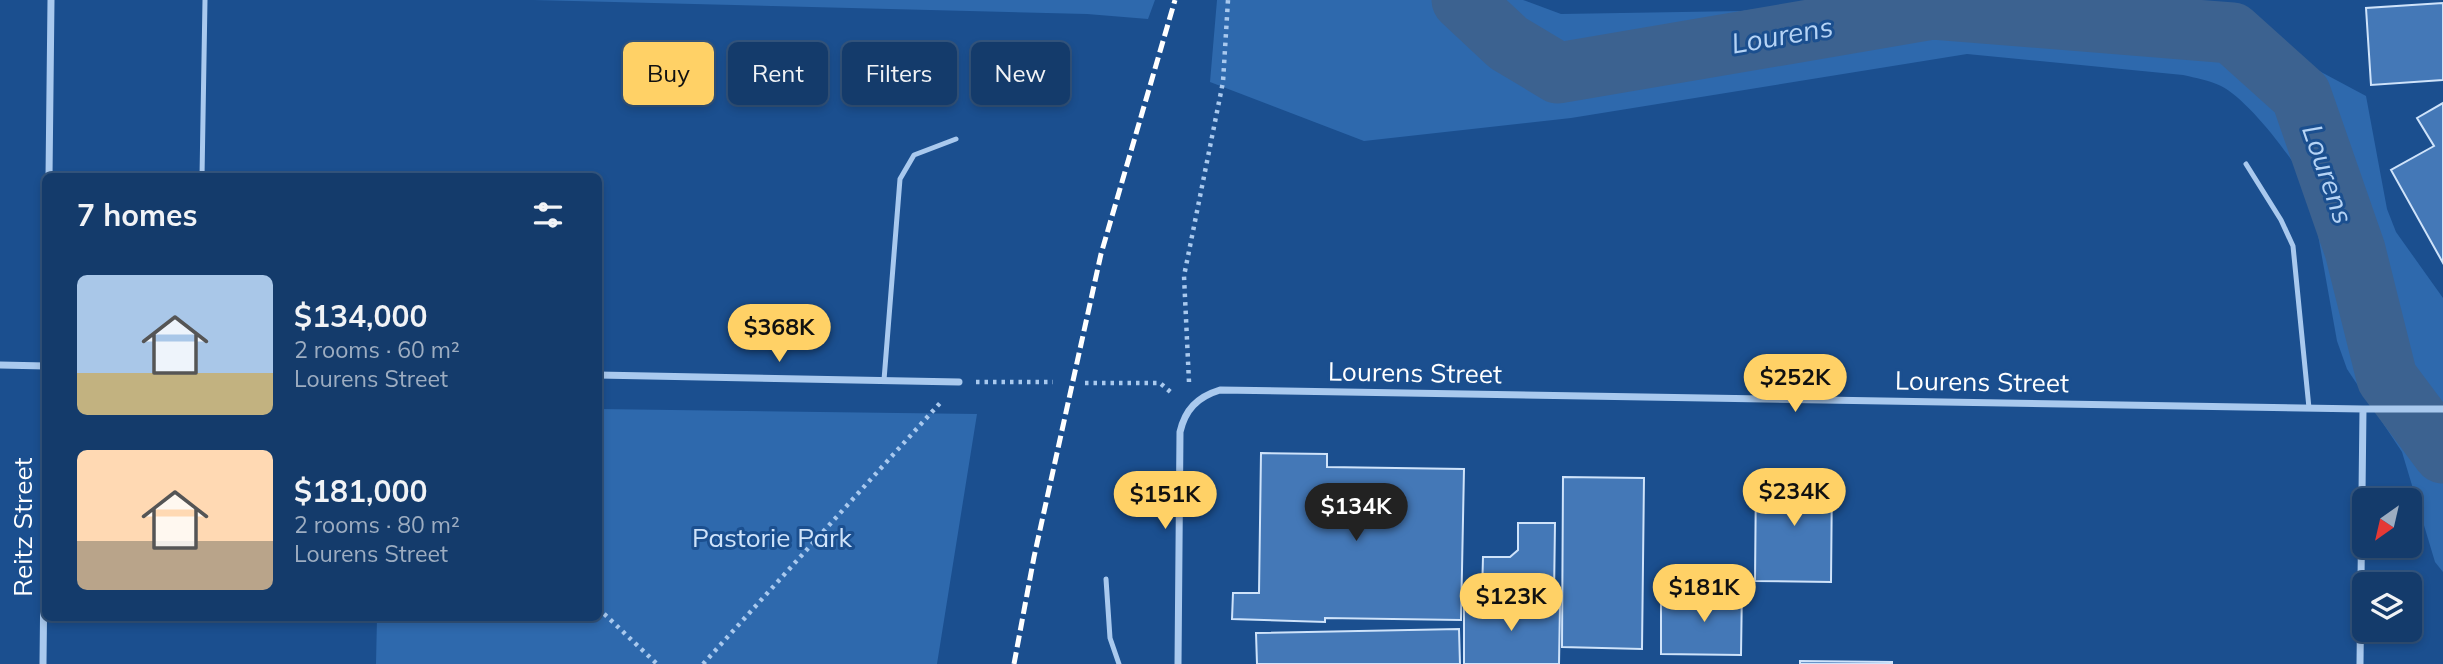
<!DOCTYPE html>
<html lang="en">
<head>
<meta charset="utf-8">
<style>
	body { margin:0; font-family:Mulish,sans-serif; background:#1d4271; color:#f1f3f6; height:100vh; display:flex; flex-direction:column; font-size:26px; white-space:nowrap }
	* { box-sizing:border-box; margin:0 }
	p { font-size:23px; color:#9dadc1 }
	.icon { flex:none; width:38px; height:38px; fill:none; stroke:currentColor; stroke-width:2; stroke-linecap:round; stroke-linejoin:round }
	.map { position:relative; flex:1; overflow:hidden }
	.details { position:absolute; left:42px; top:173px; width:560px; height:448px; display:flex; flex-direction:column; background:#143b6b; border-radius:10px; box-shadow:0 4px 10px #0003,0 0 0 2px #33557e }
	.details>* { flex:none }
	.hud { position:absolute; left:623px; top:42px; width:665px; height:63px; display:flex; gap:14px }
	.needle { width:46px; rotate:214deg }
	.buttons { position:absolute; left:2352px; top:488px; display:grid; gap:14px }
	.buttons a { display:grid; place-items:center; width:70px; height:70px; border-radius:10px; background:#143b6b; box-shadow:0 4px 10px #0003,0 0 0 2px #33557e; font-size:35px }
	.price { position:absolute; translate:-50% -60px; padding:0 16px; border-radius:24px; background:#ffd166; color:#111; font-size:23px; line-height:46px; filter:drop-shadow(0 2px 4px #0008) }
	.price::after { content:''; position:absolute; left:50%; top:42px; width:21px; height:16px; margin-left:-10px; background:inherit; clip-path:polygon(0 0,100% 0,50% 100%) }
	.price.current { background:#222; color:#fff }
	ul { padding:0; list-style:none }
	li { display:flex; align-items:center; gap:21px; height:175px; padding:0 35px }
	li span { display:grid; place-items:center; flex:none; width:196px; height:140px; border-radius:10px; color:#555 }
	li>.icon { margin-inline-start:auto }
	span .icon { width:84px; height:84px; fill:#fffc; stroke-width:1 }
	li b { font-size:30px }
	h2 { display:flex; justify-content:space-between; align-items:center; height:84px; padding:0 35px; font-size:30px }
	.pill { padding:0 24px; border-radius:10px; background:#143b6b; box-shadow:0 4px 10px #0003,0 0 0 2px #33557e; font-size:24px; line-height:63px }
	.pill.current { background:#ffd166; color:#111 }
	.map>svg:first-child { display:block }
	.green { fill:#2e69ad }
	.lines { fill:none; stroke-linecap:round; stroke-linejoin:round }
	.river { stroke:#3c6290; stroke-width:61 }
	.building { fill:#4478b7; stroke:#cfe3fa; stroke-width:2 }
	.path { stroke:#a9c9ee; stroke-width:4.5; stroke-dasharray:3.5 5; stroke-linecap:butt }
	.service { stroke:#a9c9ee; stroke-width:5 }
	.minor { stroke:#a9c9ee; stroke-width:7 }
	.rail { stroke:#fff; stroke-width:5; stroke-dasharray:12 5; stroke-linecap:butt }
	.labels { text-anchor:middle; stroke-width:6; stroke-linejoin:round; paint-order:stroke }
	.street-label { font-size:26px; fill:#fff; stroke:#1b4f8f }
	.park-label { font-size:26px; fill:#cfe3fa; stroke:#1b4f8f }
	.water-label { font-size:28px; font-style:italic; fill:#b5d3f5; stroke:#1b4f8f }
</style>
</head>
<body>
<div class="map">
<svg width="2443" height="664" viewBox="0 0 2443 664">
	<rect width="100%" height="100%" fill="#1b4f8f"/>
	<path class="green" d="M533 0H1155L1148 19 1087 14Z
		M1217 0H1523L1561 14 1742 11 1819 0H2061L2214 15 2366 96 2387 209 2396 232 2443 298V572L2435 562 2402 452 2347 369 2337 341 2310 190C2296 162 2249 100 2221 86 2209 80 2196 78 2183 75L1967 54 1571 118 1364 141 1210 82Z
		M599 409 977 414 937 664H376L377 618H598Z"/>
	<g class="lines">
		<path class="river" d="M1462 0 1508 43 1558 73 1933 9 2232 33 2301 95 2355 250 2387 378 2443 453"/>
	</g>
	<path class="building" d="M2443 3V80L2371 85 2366 8Z
		M2443 103V263L2391 170 2434 146 2417 118Z
		M1261 453 1327 454V467L1464 469 1461 620 1325 618V622L1232 619 1233 593H1259Z
		M1756 475 1832 476 1831 582 1755 581Z
		M1563 477 1644 478 1642 649 1562 647Z
		M1518 523H1555L1554 595 1482 594 1483 557H1510L1518 550Z
		M1710 585H1742L1741 655 1661 654V600H1694L1695 603H1710Z
		M1464 602 1560 604 1559 664H1464Z
		M1459 629 1460 664H1257L1256 633Z
		M1800 661 1892 662V664H1800Z"/>
	<g class="lines">
		<path class="path" d="M976 382H1053
			M1189 382 1184 276 1223 82 1228 0
			M1085 383H1160L1174 395
			M598 608 657 664
			M703 664 941 402"/>
		<path class="service" d="M2246 164 2281 220 2293 246 2309 408
			M202 177 205 0
			M884 380 900 179 914 155 956 139
			M1106 579 1110 638 1119 664"/>
		<path class="minor" d="M49 177 51 0
			M0 365 46 366
			M598 375 959 382
			M43 664 46 390
			M1178 664 1180 432C1185 410 1197 397 1220 390L2363 409H2443
			M2360 664 2363 409"/>
		<path class="rail" d="M1014 664 1034 557 1101 254 1175 0"/>
	</g>
	<g class="labels">
		<g class="street-label">
			<text transform="translate(1415 373) rotate(1)" y="9">Lourens Street</text>
			<text transform="translate(1982 382) rotate(1)" y="9">Lourens Street</text>
			<text transform="translate(23 527) rotate(-90)" y="9">Reitz Street</text>
		</g>
		<g class="park-label">
			<text x="772" y="547">Pastorie Park</text>
		</g>
		<g class="water-label">
			<text transform="translate(1782 35) rotate(-10)" y="10">Lourens</text>
			<text transform="translate(2328 174) rotate(71)" y="10">Lourens</text>
		</g>
	</g>
</svg>
<div class="buttons">
<a><svg class="needle" viewBox="-14 -14 28 28"><path d="M0-13l5 13h-10z" fill="#e53935"/><path d="M0 13l5-13h-10z" fill="#9dadc1"/></svg></a>
<a><svg class="icon" aria-label="layers" viewBox="0 0 24 24"><path d="M12 4l9 5-9 5-9-5zM3 14l9 5 9-5"/></svg></a>
</div>
<b class="price" style="left:779px;top:364px">$368K</b>
<b class="price" style="left:1795px;top:414px">$252K</b>
<b class="price" style="left:1794px;top:528px">$234K</b>
<b class="price" style="left:1165px;top:531px">$151K</b>
<b class="price current" style="left:1356px;top:543px">$134K</b>
<b class="price" style="left:1704px;top:624px">$181K</b>
<b class="price" style="left:1511px;top:633px">$123K</b>
<div class="hud">
<a class="pill current">Buy</a>
<a class="pill">Rent</a>
<a class="pill">Filters</a>
<a class="pill">New</a>
</div>
<section class="details">
<h2>7 homes<svg class="icon" aria-label="filters" viewBox="0 0 24 24"><path d="M4 7h16M4 17h16"/><circle cx="9" cy="7" r="2"/><circle cx="15" cy="17" r="2"/></svg></h2>
<ul>
<li><span style="background:linear-gradient(#a9c7e8 70%,#c2b280 0)"><svg class="icon" aria-label="home" viewBox="0 0 24 24"><path d="M3 11l9-7 9 7M6 9v11h12V9"/></svg></span><div><b>$134,000</b><p>2 rooms · 60 m²</p><p>Lourens Street</p></div></li>
<li><span style="background:linear-gradient(#ffd9b3 65%,#b9a48a 0)"><svg class="icon" aria-label="home" viewBox="0 0 24 24"><path d="M3 11l9-7 9 7M6 9v11h12V9"/></svg></span><div><b>$181,000</b><p>2 rooms · 80 m²</p><p>Lourens Street</p></div></li>
</ul>
</section>
</div>
</body>
</html>
